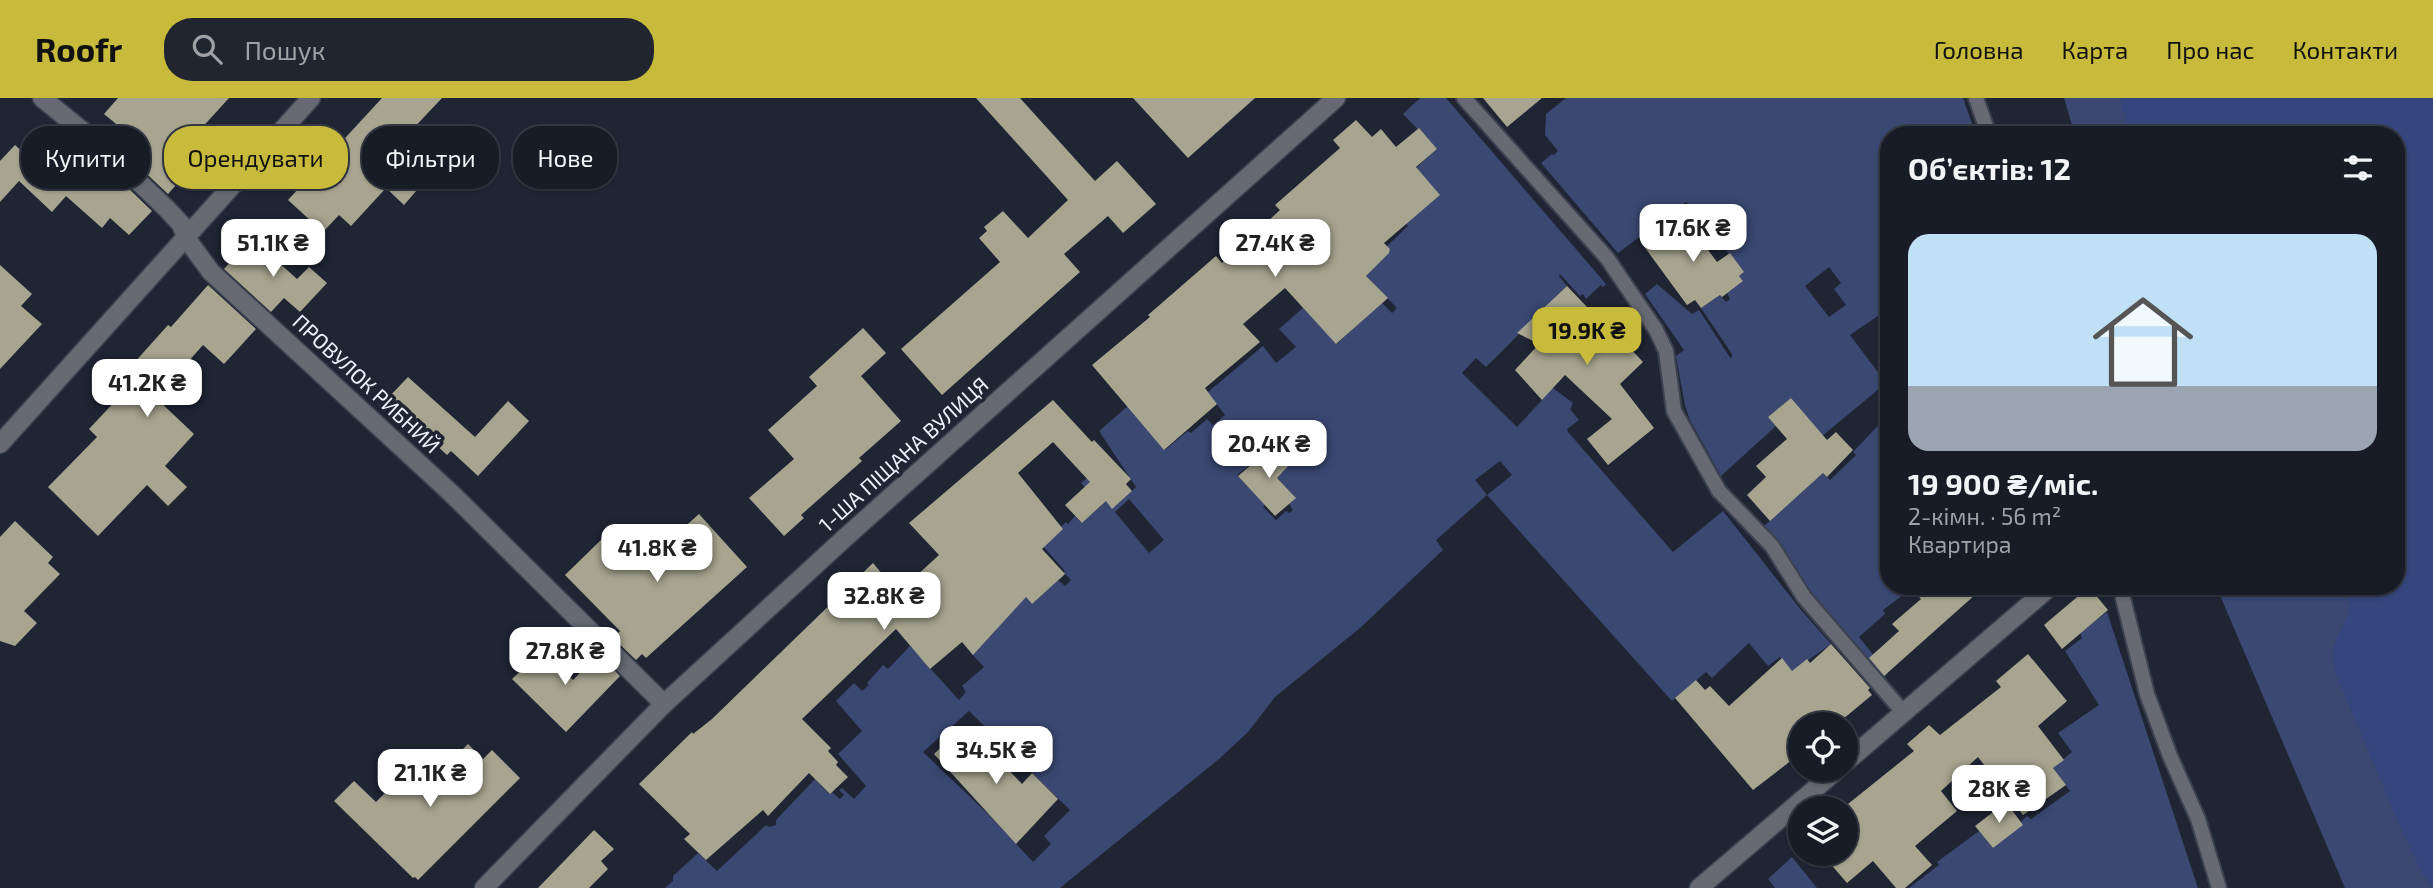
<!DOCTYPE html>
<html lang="uk">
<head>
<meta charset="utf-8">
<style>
	body { margin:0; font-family:"Exo 2",sans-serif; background:#21252f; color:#f1f3f6; height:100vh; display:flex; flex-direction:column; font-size:26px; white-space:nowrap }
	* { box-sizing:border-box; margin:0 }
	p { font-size:23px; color:#9fa1a7 }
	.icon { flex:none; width:38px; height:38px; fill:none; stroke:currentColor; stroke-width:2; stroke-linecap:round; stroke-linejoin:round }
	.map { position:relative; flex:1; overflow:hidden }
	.side { position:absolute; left:1880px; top:28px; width:525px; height:469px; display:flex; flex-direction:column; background:#181c27; border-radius:28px; box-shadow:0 2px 5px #0004,0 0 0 2px #363a44 }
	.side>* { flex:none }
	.guide { position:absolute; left:21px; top:28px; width:665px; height:63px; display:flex; gap:14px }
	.controls { position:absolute; left:1788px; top:614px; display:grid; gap:14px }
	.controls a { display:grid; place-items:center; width:70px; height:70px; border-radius:50%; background:#181c27; box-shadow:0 2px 5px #0004,0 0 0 2px #363a44; font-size:35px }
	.price { position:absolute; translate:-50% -60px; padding:0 16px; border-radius:14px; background:#fff; color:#222; font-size:23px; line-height:46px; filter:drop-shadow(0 2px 4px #0008) }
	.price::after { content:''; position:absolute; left:50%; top:42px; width:21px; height:16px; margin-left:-10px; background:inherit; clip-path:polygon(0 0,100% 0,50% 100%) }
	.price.selected { background:#c8bb3b; color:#111 }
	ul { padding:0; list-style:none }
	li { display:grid; align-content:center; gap:14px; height:371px; padding:0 28px }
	li span { display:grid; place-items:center; height:217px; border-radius:21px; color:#555 }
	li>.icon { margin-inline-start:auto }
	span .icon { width:126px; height:126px; fill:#fffc; stroke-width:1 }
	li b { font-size:30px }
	h2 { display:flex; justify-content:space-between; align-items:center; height:84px; padding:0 28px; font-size:30px }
	.chip { padding:0 24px; border-radius:28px; background:#181c27; box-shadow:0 2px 5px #0004,0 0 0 2px #363a44; font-size:24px; line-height:63px }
	.chip.selected { background:#c8bb3b; color:#111 }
	header { display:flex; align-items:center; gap:42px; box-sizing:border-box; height:98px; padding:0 35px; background:#c8bb3b; color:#111 }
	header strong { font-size:33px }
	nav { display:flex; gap:38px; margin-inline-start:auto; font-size:24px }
	.search { width:490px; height:63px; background:#21252f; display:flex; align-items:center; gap:18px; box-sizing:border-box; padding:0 24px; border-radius:28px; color:#9fa1a7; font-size:26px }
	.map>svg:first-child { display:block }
	.green { fill:#3a4872; fill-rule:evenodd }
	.forest { fill:#35457d }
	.building { fill:#a7a590 }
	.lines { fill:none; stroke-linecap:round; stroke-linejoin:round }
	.lane-casing { stroke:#3d4250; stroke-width:18 }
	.street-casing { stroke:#3d4250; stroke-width:21 }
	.lane { stroke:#676a73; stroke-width:14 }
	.street { stroke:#676a73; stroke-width:18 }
	.labels { text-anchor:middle; stroke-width:7; stroke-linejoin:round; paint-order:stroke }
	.street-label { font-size:21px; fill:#eef2fd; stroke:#202534 }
</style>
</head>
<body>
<header>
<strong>Roofr</strong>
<div class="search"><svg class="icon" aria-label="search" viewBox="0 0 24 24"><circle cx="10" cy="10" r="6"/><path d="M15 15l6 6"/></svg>Пошук</div>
<nav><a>Головна</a><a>Карта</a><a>Про нас</a><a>Контакти</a></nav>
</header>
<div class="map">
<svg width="2433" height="790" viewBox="0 0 2433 790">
	<rect width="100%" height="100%" fill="#202534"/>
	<path class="green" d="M1420 0H1446L1606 186 1603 189 1601 187 1586 201 1583 196 1580 198 1560 176 1559 178 1567 188C1539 214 1514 242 1486 269L1476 260 1462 275 1517 329 1553 290 1573 305 1570 311 1579 322 1567 331 1568 334 1673 454 1723 413 1801 512 1831 546 1780 582 1786 566 1780 559 1768 568 1749 545 1712 580 1706 574 1672 603 1487 397 1436 442 1443 452 1360 530 1275 599 1248 634 1219 661 1060 790H665L673 783V778L698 755 717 773 766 727 769 729 776 727V722L815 681 829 696 832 694 840 701 844 697 839 692 842 690 854 701 866 688 838 656 862 633 836 603 854 585 862 593 869 587 867 585 883 567 888 571 910 548 959 602 966 594 962 588 984 569 970 554 991 538 1023 496 1032 506 1058 482 1065 488 1071 482 1065 476 1060 481 1058 479 1065 473 1042 447 1066 424 1068 426 1075 418 1082 425 1101 408 1081 385 1087 380 1114 409 1136 389 1099 333 1128 308 1165 352 1188 333 1191 335 1207 321 1213 327 1225 317 1208 294 1263 248 1276 265 1296 249 1279 231 1303 210 1337 246 1361 223 1370 193 1392 215 1397 210 1361 173 1387 154 1390 151 1387 148 1408 128 1395 113 1418 72 1417 69 1437 51 1403 16ZM1276 347 1292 363 1277 380 1295 399 1289 406 1293 412 1289 415 1286 413 1276 422 1263 409 1273 399 1248 389 1237 377ZM1500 363 1512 377 1487 397 1475 382ZM1129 401 1164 442 1149 455 1115 414ZM969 613 1070 712 1044 738 1051 746 1033 764 989 717 923 654Z
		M1566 0H1963L1976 37H1888V211L1850 237 1886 285 1821 339 1791 300 1768 319 1776 328 1721 378 1690 322 1685 308 1676 258 1684 252 1645 196 1657 186 1692 216 1699 212 1731 261 1732 256 1701 210 1720 197 1726 204 1730 201 1727 195 1743 183 1739 178 1744 174 1686 104 1618 155 1541 65 1552 56 1554 57 1558 53 1545 37 1546 16ZM1829 169 1841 185 1834 191 1846 207 1829 219 1805 188Z
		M2064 0H2433V790H2345L2216 488H2396V37H2075Z
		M1888 317V488H1909L1911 491 1883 512 1885 516 1859 539 1888 575 1881 582 1826 517 1764 428 1823 375 1830 382 1856 357 1853 354Z
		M2107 514 2198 790H1909L1939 767 1937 764 1979 733 1993 750 2027 718 2031 721 2070 693 2053 670 2072 654 2058 635 2099 607 2065 553 2082 540 2080 535Z
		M1792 759 1817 790H1775L1768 781Z"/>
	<path class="forest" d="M2120 0H2433V790L2422 775 2400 728 2336 576C2335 568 2332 561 2333 554 2336 531 2364 508 2339 488H2396V37H2130Z"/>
	<path class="building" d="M118 0H229L178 56 193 68 168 96 116 47 127 35 104 16Z
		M382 0H442L391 54 424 84 404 107 386 90 351 128 339 117 323 134 288 102Z
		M976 0H1020L1095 83 1117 63 1156 106 1123 135 1108 118 1064 156 1080 174 942 297 901 251 1000 164 979 140 987 133 984 129 1003 113 1028 140 1068 102Z
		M1133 0H1255L1188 60Z
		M1483 0H1542L1507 29Z
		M1356 22 1372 39 1381 31 1396 49 1419 30 1437 51 1416 69 1440 97 1384 145 1390 151 1389 155 1366 178 1388 200 1336 246 1285 190 1243 226 1260 244 1205 290 1217 306 1164 352 1092 267 1150 219 1148 217 1216 158 1222 165 1280 112 1275 107 1340 50 1333 42Z
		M46 33 90 74 100 63 152 113 129 137 110 120 102 130 66 98 52 114 19 83 0 104V63L15 47 25 56Z
		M1682 117 1717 164 1730 155 1744 174 1739 178 1743 183 1722 199 1720 197 1701 210 1695 202 1687 207 1643 147Z
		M252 140 297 181 309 169 327 185 300 214 284 200 271 214 224 171Z
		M0 167 32 196 21 208 42 226 0 271Z
		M208 187 256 231 224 266 203 247 156 300 194 336 165 368 187 389 168 408 147 387 98 438 48 389 97 339 89 331 134 283 125 275 168 227 171 229Z
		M1567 188 1605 228 1617 217 1637 239 1628 248 1643 264 1620 286 1654 330 1608 367 1587 341 1612 321 1565 277 1542 302 1515 272 1539 246 1517 235Z
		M863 230 886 255 861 278 901 323 859 360 862 363 801 417 804 420 784 438 749 400 794 361 768 332 817 288 809 279Z
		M408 279 475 339 508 303 529 323 478 378 451 353 447 357 387 301Z
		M1791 300 1827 342 1836 334 1853 352 1827 379 1823 375 1770 423 1747 397 1766 379 1756 368 1787 341 1768 319Z
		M1053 302 1092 344 1094 342 1131 381 1126 386 1132 393 1112 411 1106 403 1082 425 1065 407 1090 384 1053 344 1018 375 1063 431 1042 451 1065 476 1032 506 1026 499 973 557 962 544 930 571 896 531 802 621 831 650 828 653 838 664 836 667 848 679 830 696 809 675 768 718 763 712 706 762 684 741 690 736 639 686 692 634 693 636 712 621 873 465 889 484 894 480 903 490 939 457 909 425Z
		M1276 346 1292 364 1277 380 1296 400 1275 418 1238 378Z
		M699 416 747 469 646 560 642 556 636 562 613 540 620 533 565 477 602 441 624 466 662 431 671 441Z
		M15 423 53 459 48 465 60 476 24 513 37 525 15 548 0 543V439Z
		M1909 488H1985L1884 578 1869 560 1899 533 1892 526 1921 501Z
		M2089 489 2108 512 2062 551 2044 527Z
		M1831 546 1870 590 1868 592 1872 597 1837 626H1801V655L1753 692 1675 600 1696 582 1705 592 1710 588 1729 608 1782 560 1792 573 1807 561 1810 565Z
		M542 552 573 582 598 556 620 578 566 634 512 581Z
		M2028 556 2067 603 2038 628 2064 662 2053 670 2066 687 2023 717 1978 659 1941 693 1957 713 1915 748 1932 767 1905 790H1896L1873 763 1847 785 1822 756H1846V710H1843L1914 653 1907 646 1929 627 1940 637 2001 589 1996 583Z
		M958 633 970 646 977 639 1022 686 1032 675 1058 701 1016 746 934 656Z
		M468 646 483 661 492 652 520 680 418 782 415 779 413 780 334 703 354 683 376 704 409 671 426 688Z
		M2006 704 2023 727 1993 750 1975 728Z
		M594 732 614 751 601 763 608 771 589 790H538Z"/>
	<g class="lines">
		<g class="lane-casing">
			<path id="lane" d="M1464 0 1607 160 1656 232 1666 253 1674 313 1719 393 1772 448 1804 499 1904 615
				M1976 0 1989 37
				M2120 488 2147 596 2170 658 2198 721 2219 790"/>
		</g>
		<g class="street-casing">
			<path id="street" d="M42 0 101 48 167 111 181 126 186 140 211 174 451 395 664 606
				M0 346 311 0
				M1846 664 2051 488
				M484 790 664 606 847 438 1336 0
				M1699 790 1837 672"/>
		</g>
		<use href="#lane" class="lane"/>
		<use href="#street" class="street"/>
	</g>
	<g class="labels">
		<g class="street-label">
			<text transform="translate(366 286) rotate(43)" y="7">ПРОВУЛОК РИБНИЙ</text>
			<text transform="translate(904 357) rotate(-42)" y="7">1-ША ПІЩАНА ВУЛИЦЯ</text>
		</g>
	</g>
</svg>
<div class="controls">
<a><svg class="icon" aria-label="locate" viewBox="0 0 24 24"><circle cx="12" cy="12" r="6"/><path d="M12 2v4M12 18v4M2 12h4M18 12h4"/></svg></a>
<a><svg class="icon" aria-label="layers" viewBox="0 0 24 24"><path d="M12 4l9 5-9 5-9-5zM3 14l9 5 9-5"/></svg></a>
</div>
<b class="price" style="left:1693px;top:166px">17.6K ₴</b>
<b class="price" style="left:273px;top:181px">51.1K ₴</b>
<b class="price" style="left:1275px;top:181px">27.4K ₴</b>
<b class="price selected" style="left:1587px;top:269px">19.9K ₴</b>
<b class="price" style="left:147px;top:321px">41.2K ₴</b>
<b class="price" style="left:1269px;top:382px">20.4K ₴</b>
<b class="price" style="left:657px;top:486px">41.8K ₴</b>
<b class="price" style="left:884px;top:534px">32.8K ₴</b>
<b class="price" style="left:565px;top:589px">27.8K ₴</b>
<b class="price" style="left:996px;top:688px">34.5K ₴</b>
<b class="price" style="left:430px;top:711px">21.1K ₴</b>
<b class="price" style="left:1999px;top:727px">28K ₴</b>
<div class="guide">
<a class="chip">Купити</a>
<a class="chip selected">Орендувати</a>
<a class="chip">Фільтри</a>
<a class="chip">Нове</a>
</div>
<section class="side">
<h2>Об’єктів: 12<svg class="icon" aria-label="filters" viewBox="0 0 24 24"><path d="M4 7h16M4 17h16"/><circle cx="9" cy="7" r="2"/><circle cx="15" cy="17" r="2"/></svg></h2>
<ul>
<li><span style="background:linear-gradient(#bfe0f5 70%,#9aa5b1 0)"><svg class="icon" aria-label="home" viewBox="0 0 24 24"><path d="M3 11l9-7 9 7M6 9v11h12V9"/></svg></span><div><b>19 900 ₴/міс.</b><p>2-кімн. · 56 m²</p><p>Квартира</p></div></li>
</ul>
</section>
</div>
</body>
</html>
